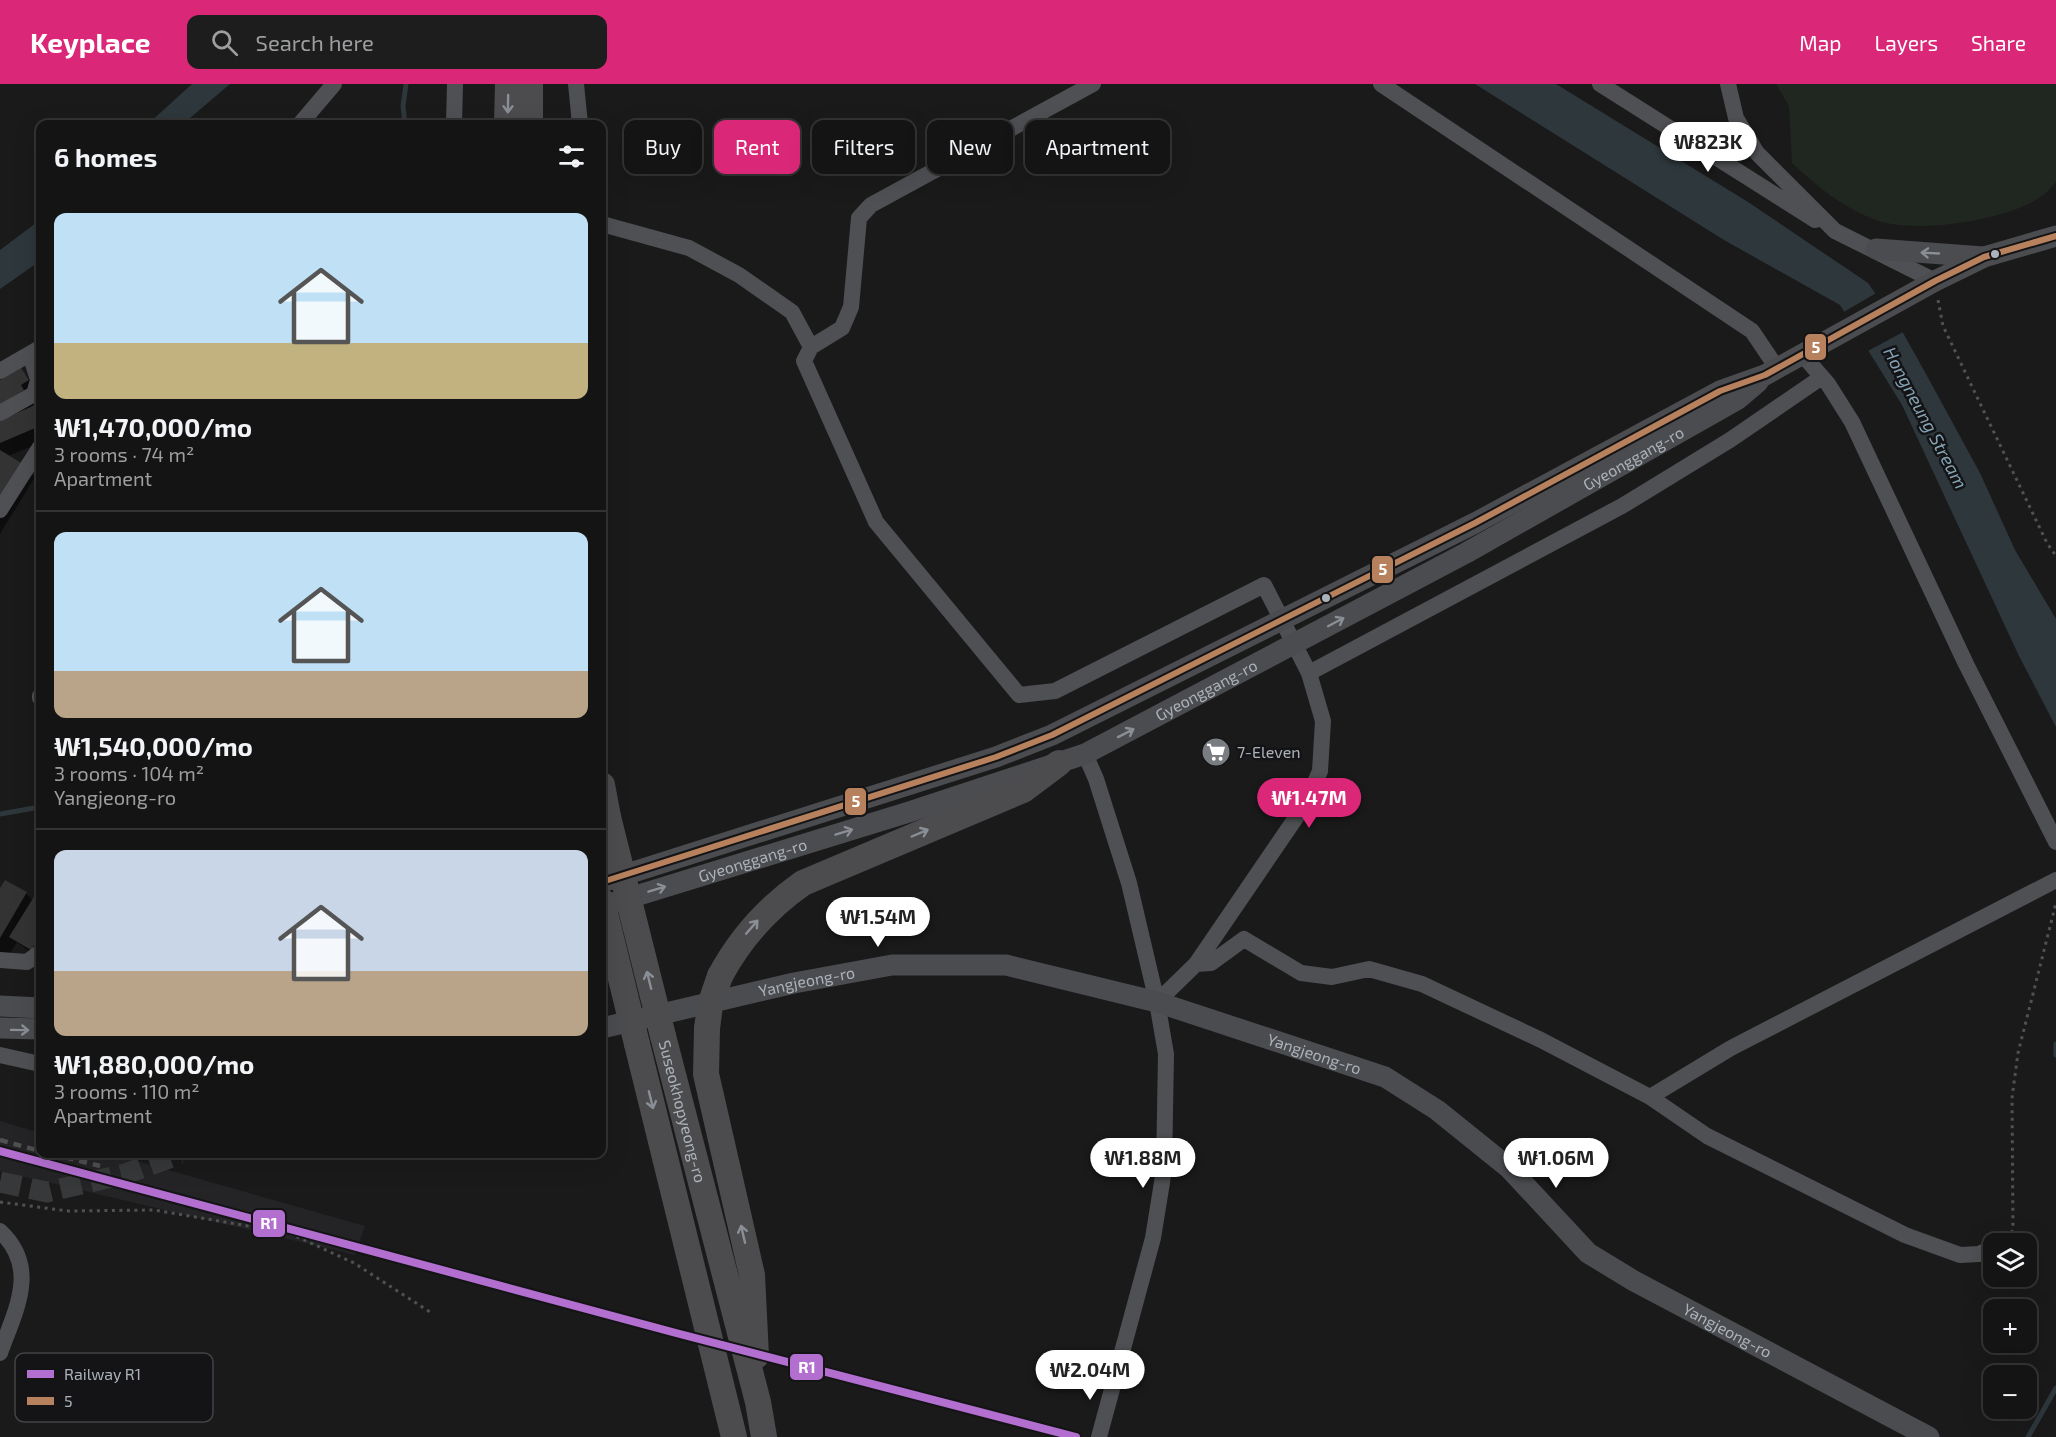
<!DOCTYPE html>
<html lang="en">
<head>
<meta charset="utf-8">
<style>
	body { margin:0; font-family:"Exo 2",sans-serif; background:#1d1d1d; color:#f1f3f6; height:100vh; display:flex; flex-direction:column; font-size:22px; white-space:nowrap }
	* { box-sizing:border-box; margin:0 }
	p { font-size:20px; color:#9d9ea0 }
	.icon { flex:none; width:33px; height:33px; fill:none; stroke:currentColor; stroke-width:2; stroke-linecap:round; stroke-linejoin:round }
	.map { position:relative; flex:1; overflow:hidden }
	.panel { position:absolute; left:36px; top:36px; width:570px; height:1038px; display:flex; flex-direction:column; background:#141414; border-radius:12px; box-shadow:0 6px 24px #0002,0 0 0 2px #333334 }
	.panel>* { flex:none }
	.guide { position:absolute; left:624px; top:36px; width:570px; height:54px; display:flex; gap:12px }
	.tools { position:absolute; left:1983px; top:1149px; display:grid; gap:12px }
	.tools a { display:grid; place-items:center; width:54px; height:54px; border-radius:12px; background:#141414; box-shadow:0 6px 24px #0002,0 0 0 2px #333334; font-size:30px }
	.price { position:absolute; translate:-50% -51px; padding:0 14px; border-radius:21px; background:#fff; color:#222; font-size:20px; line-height:39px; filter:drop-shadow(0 2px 3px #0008) }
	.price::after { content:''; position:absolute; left:50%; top:36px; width:18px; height:14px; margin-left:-9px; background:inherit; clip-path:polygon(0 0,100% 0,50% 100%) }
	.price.selected { background:#db2777; color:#fff }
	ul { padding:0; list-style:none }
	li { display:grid; align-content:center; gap:12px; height:318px; padding:0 18px }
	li+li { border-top:2px solid #333334 }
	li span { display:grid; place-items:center; height:186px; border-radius:12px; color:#555 }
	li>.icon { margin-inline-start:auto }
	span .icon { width:108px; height:108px; fill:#fffc; stroke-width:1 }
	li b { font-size:26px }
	h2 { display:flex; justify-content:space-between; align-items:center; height:72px; padding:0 18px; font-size:26px }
	.pill { padding:0 21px; border-radius:12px; background:#141414; box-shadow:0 6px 24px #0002,0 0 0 2px #333334; font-size:21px; line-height:54px }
	.pill.selected { background:#db2777; color:#fff }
	header { display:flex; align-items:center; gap:36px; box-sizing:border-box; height:84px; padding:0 30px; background:#db2777; color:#fff }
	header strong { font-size:28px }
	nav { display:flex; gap:33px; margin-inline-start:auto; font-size:21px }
	.search { width:420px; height:54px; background:#1d1d1d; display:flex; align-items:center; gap:15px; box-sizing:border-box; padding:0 21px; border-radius:12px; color:#9d9ea0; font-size:22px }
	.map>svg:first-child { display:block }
	.built { fill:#242426 }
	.green { fill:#202720 }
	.water { fill:#2d373c }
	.pier { fill:#1a1a1a }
	.shadow { fill:#0007 }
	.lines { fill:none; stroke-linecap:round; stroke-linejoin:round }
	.stream { stroke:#2d373c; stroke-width:5 }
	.building { fill:#333334 }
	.major-tunnel { stroke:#37383a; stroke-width:21; stroke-dasharray:21 10; stroke-linecap:butt }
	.path { stroke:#505154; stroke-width:3; stroke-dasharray:3 4.5; stroke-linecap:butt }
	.minor { stroke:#4e5053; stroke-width:16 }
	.major { stroke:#4b4c4f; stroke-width:21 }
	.highway { stroke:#4c4c4f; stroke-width:26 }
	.rail { stroke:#4e5051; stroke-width:4.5; stroke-dasharray:8 6; stroke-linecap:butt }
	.highway-bridge { stroke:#4c4c4f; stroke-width:26 }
	.bus-1-casing { stroke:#141416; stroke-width:10 }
	.bus-1 { stroke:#b6815c; stroke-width:6 }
	.rail-1-casing { stroke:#141416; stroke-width:12 }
	.rail-1 { stroke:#b36fd0; stroke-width:8 }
	.oneway { stroke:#8a8e95 }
	.bus-dot { fill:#acb2ba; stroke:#141416; stroke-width:2 }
	.labels { text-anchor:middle; stroke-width:5; stroke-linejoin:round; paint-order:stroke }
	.street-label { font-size:16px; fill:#acb2ba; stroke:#141416 }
	.poi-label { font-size:16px; fill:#acb2ba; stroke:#141416; text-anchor:start }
	.water-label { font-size:18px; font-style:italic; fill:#84a3b4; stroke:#141416 }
	.key { fill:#141416; stroke:#424347; stroke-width:1.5 }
	.key-label { font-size:16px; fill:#acb2ba }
	.line-badge { stroke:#141416; stroke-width:2 }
	.badge-label { font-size:16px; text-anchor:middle; font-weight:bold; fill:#fff }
</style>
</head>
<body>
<header>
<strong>Keyplace</strong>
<div class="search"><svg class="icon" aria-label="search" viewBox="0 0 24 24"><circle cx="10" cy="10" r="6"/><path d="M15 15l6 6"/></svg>Search here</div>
<nav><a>Map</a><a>Layers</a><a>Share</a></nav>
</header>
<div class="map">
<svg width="2056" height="1353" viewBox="0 0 2056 1353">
	<rect width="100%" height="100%" fill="#1a1a1a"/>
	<path class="built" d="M0 1037 40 1049V1070H112L365 1142 355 1171 0 1087Z"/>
	<path class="green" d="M1776 0H2056V98C2052 102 2048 108 2043 111 2011 136 1917 150 1879 137 1844 125 1818 103 1792 79L1789 22Z"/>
	<path class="water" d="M192 0H230L183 40H148Z
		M1475 0H1556L1748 118 1868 199 1902 247 1926 290 1980 389 2015 466 2056 535V643L2019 572 1902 321 1840 221 1724 156Z
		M40 136V177L0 205V166Z"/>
	<path class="pier" d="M1878 208 1905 247 1866 268 1842 229Z"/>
	<path class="shadow" d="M20 286 33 298 32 314 35 319 26 327 40 321V359L8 372 35 393 0 450V298Z
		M40 806V876L17 858 8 873 0 869V807L26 809 33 817Z"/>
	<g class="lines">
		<path class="stream" d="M405 40 403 22 406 0
			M0 730 40 723
			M2056 960V971
			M2028 1353 2056 1304"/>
	</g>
	<path class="building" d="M21 284 29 296 21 301 24 306 0 321V296Z
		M40 319V342L0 359V336Z
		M0 366 23 380 0 418Z
		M5 796 27 808 0 854V804Z
		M40 803V851L31 866 9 853Z"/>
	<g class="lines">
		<path class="major-tunnel" d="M0 1098 47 1108 125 1090 180 1070"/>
		<path class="path" d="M1938 216 1943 242 2047 459 2056 472
			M0 1118 68 1127 154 1126 289 1149 354 1179 430 1228
			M2007 1155 2013 1146 2012 1014 2018 969 2056 819"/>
		<path class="minor" d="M576 0 580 40
			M1093 0 871 121 859 134 851 223 842 244 811 263 804 277 876 438 1019 611 1055 607 1264 501 1309 589 1323 637 1320 687 1306 719 1196 880 1157 918
			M1381 0 1752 247 1777 284
			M1600 0 1815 136
			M1728 0 1736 34 1757 69 1835 147 1935 197
			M300 40 334 0
			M454 40 455 0
			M602 140 689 164 739 191 792 228 811 263
			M1802 270 1828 300 1852 338 1966 580 2056 758
			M0 287 40 264
			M0 329 34 310 38 296 30 270
			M0 426 40 363
			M1309 589 1622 422 1730 356 1822 293
			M40 614V612
			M1085 670 1096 695 1129 799 1157 918 1166 970 1164 1086 1153 1154 1099 1353
			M0 876 27 878 40 868
			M1196 880 1211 879 1244 855 1301 889 1332 893 1369 885 1422 900 1541 956 1650 1013 1731 964 2056 796
			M0 971 40 980
			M1650 1013 1707 1052 1905 1151 1960 1171 1979 1170 1994 1163
			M0 1147C40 1184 15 1227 0 1269"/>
		<g class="major">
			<path d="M1876 165 1983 173"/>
			<path d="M602 798 996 673 1052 651 1475 439 1720 307 1765 291 1935 197 1984 173 2056 152"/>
			<path id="s1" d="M613 819 909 728 1085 670 1466 469 1738 315 1758 298"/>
			<path d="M0 922 40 924"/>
			<path d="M0 944 40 945"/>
			<path id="s2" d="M602 944 794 899 892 881H1006L1157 918 1385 993 1437 1026 1509 1084 1588 1169 1634 1197 1929 1353"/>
		</g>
		<g class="highway">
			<path d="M507 40 508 0"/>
			<path d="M530 40V0"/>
			<path d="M602 701 608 733"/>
			<path d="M720 892C741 853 767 824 803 799L1023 706 1059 679"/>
			<path d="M707 945 706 990 752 1191 756 1272"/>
			<path id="s3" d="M663 952 758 1318 764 1353"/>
			<path d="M637 960 734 1353"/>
		</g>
		<path class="rail" d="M0 1056 40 1067
			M52 1070 100 1082"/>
		<path class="highway-bridge" d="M608 733 663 952
			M602 817 637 960
			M707 945 710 921 720 892"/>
		<g class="bus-1-casing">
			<path id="bus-1" d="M602 798 996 673 1052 651 1475 439 1720 307 1765 291 1935 197 1984 173 2056 152"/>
		</g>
		<use href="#bus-1" class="bus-1"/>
		<g class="rail-1-casing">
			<path id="rail-1" d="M0 1067 676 1249 1076 1353"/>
		</g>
		<use href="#rail-1" class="rail-1"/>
	</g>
	<defs><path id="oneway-shaft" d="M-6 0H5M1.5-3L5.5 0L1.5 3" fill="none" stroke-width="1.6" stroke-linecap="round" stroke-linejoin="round" transform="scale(1.5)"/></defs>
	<g class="oneway">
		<use href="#oneway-shaft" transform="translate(508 20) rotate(91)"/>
		<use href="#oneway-shaft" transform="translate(1930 169) rotate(-177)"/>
		<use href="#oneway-shaft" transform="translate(1336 538) rotate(-28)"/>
		<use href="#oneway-shaft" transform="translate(1126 649) rotate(-27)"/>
		<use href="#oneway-shaft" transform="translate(844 748) rotate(-17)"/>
		<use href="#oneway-shaft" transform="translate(920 749) rotate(-23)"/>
		<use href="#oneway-shaft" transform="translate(657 805) rotate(-17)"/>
		<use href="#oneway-shaft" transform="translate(752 843) rotate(-49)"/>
		<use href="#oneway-shaft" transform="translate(649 896) rotate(-104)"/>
		<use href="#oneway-shaft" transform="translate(20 946) rotate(1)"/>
		<use href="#oneway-shaft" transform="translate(651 1016) rotate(76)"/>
		<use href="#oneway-shaft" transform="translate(743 1150) rotate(-103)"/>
	</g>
	<defs>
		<g id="supermarket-disc" transform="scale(1.5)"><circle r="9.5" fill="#797d82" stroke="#141416"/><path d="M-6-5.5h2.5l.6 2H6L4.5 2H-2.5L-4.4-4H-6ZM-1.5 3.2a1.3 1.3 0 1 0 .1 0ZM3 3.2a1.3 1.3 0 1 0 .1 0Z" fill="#fff"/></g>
	</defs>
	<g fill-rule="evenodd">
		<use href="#supermarket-disc" x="1216" y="668"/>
	</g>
	<g class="bus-dot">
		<circle cx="1995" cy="170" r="5"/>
		<circle cx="1326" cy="514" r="5"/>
	</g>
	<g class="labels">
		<g class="street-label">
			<text dy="6" stroke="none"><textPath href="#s1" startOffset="1118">Gyeonggang-ro</textPath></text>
			<text dy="6" stroke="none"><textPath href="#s1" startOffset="632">Gyeonggang-ro</textPath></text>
			<text dy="6" stroke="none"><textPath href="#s1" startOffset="146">Gyeonggang-ro</textPath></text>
			<text dy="6" stroke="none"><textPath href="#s2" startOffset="210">Yangjeong-ro</textPath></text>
			<text dy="6" stroke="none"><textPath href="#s2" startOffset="732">Yangjeong-ro</textPath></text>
			<text dy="6" stroke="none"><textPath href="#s3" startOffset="78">Suseokhopyeong-ro</textPath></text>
			<text dy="6" stroke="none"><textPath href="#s2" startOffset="1236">Yangjeong-ro</textPath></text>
		</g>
		<g class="poi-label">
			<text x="1237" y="674">7-Eleven</text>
		</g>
		<g class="water-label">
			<text transform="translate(1925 334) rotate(62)" y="6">Hongneung Stream</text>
		</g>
	</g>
	<rect x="15" y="1269" width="198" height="69" rx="9" class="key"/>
	<rect x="27" y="1286" width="27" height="8" fill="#b36fd0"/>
	<rect x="27" y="1313" width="27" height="8" fill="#b6815c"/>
	<g class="key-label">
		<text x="64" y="1296">Railway R1</text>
		<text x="64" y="1323">5</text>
	</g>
	<g class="line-badge">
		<rect x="1804" y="249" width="23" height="28" rx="6" fill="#b6815c"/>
		<rect x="1371" y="471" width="23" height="29" rx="6" fill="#b6815c"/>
		<rect x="844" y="703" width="23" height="29" rx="6" fill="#b6815c"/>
		<rect x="252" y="1125" width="34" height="29" rx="6" fill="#b36fd0"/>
		<rect x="789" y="1269" width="35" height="28" rx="6" fill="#b36fd0"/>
	</g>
	<g class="badge-label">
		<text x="1816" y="269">5</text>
		<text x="1383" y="491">5</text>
		<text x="856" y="723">5</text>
		<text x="269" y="1145">R1</text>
		<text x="807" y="1289">R1</text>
	</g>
</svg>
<div class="tools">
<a><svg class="icon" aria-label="layers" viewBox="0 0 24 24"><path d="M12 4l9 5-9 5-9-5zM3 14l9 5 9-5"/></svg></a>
<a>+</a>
<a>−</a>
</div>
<b class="price" style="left:1708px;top:89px">₩823K</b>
<b class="price selected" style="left:1309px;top:745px">₩1.47M</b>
<b class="price" style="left:878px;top:864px">₩1.54M</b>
<b class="price" style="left:1143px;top:1105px">₩1.88M</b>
<b class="price" style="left:1556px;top:1105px">₩1.06M</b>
<b class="price" style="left:1090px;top:1317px">₩2.04M</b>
<div class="guide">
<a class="pill">Buy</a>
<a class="pill selected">Rent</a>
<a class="pill">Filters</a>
<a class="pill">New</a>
<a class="pill">Apartment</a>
</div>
<section class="panel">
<h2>6 homes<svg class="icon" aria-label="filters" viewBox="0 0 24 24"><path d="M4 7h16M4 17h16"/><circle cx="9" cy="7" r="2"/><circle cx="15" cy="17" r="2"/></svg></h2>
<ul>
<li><span style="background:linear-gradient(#bfe0f5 70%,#c2b280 0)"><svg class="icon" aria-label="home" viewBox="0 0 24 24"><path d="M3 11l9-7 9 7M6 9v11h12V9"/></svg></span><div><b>₩1,470,000/mo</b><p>3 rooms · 74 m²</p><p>Apartment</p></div></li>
<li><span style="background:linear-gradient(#bfe0f5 75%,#b9a48a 0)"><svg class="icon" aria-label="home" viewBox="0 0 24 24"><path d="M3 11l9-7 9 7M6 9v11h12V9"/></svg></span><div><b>₩1,540,000/mo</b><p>3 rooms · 104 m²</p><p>Yangjeong-ro</p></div></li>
<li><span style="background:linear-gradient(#c9d6e8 65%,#b9a48a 0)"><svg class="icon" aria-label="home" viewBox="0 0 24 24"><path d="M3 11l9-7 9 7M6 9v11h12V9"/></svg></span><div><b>₩1,880,000/mo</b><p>3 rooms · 110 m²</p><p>Apartment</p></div></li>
</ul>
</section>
</div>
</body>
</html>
